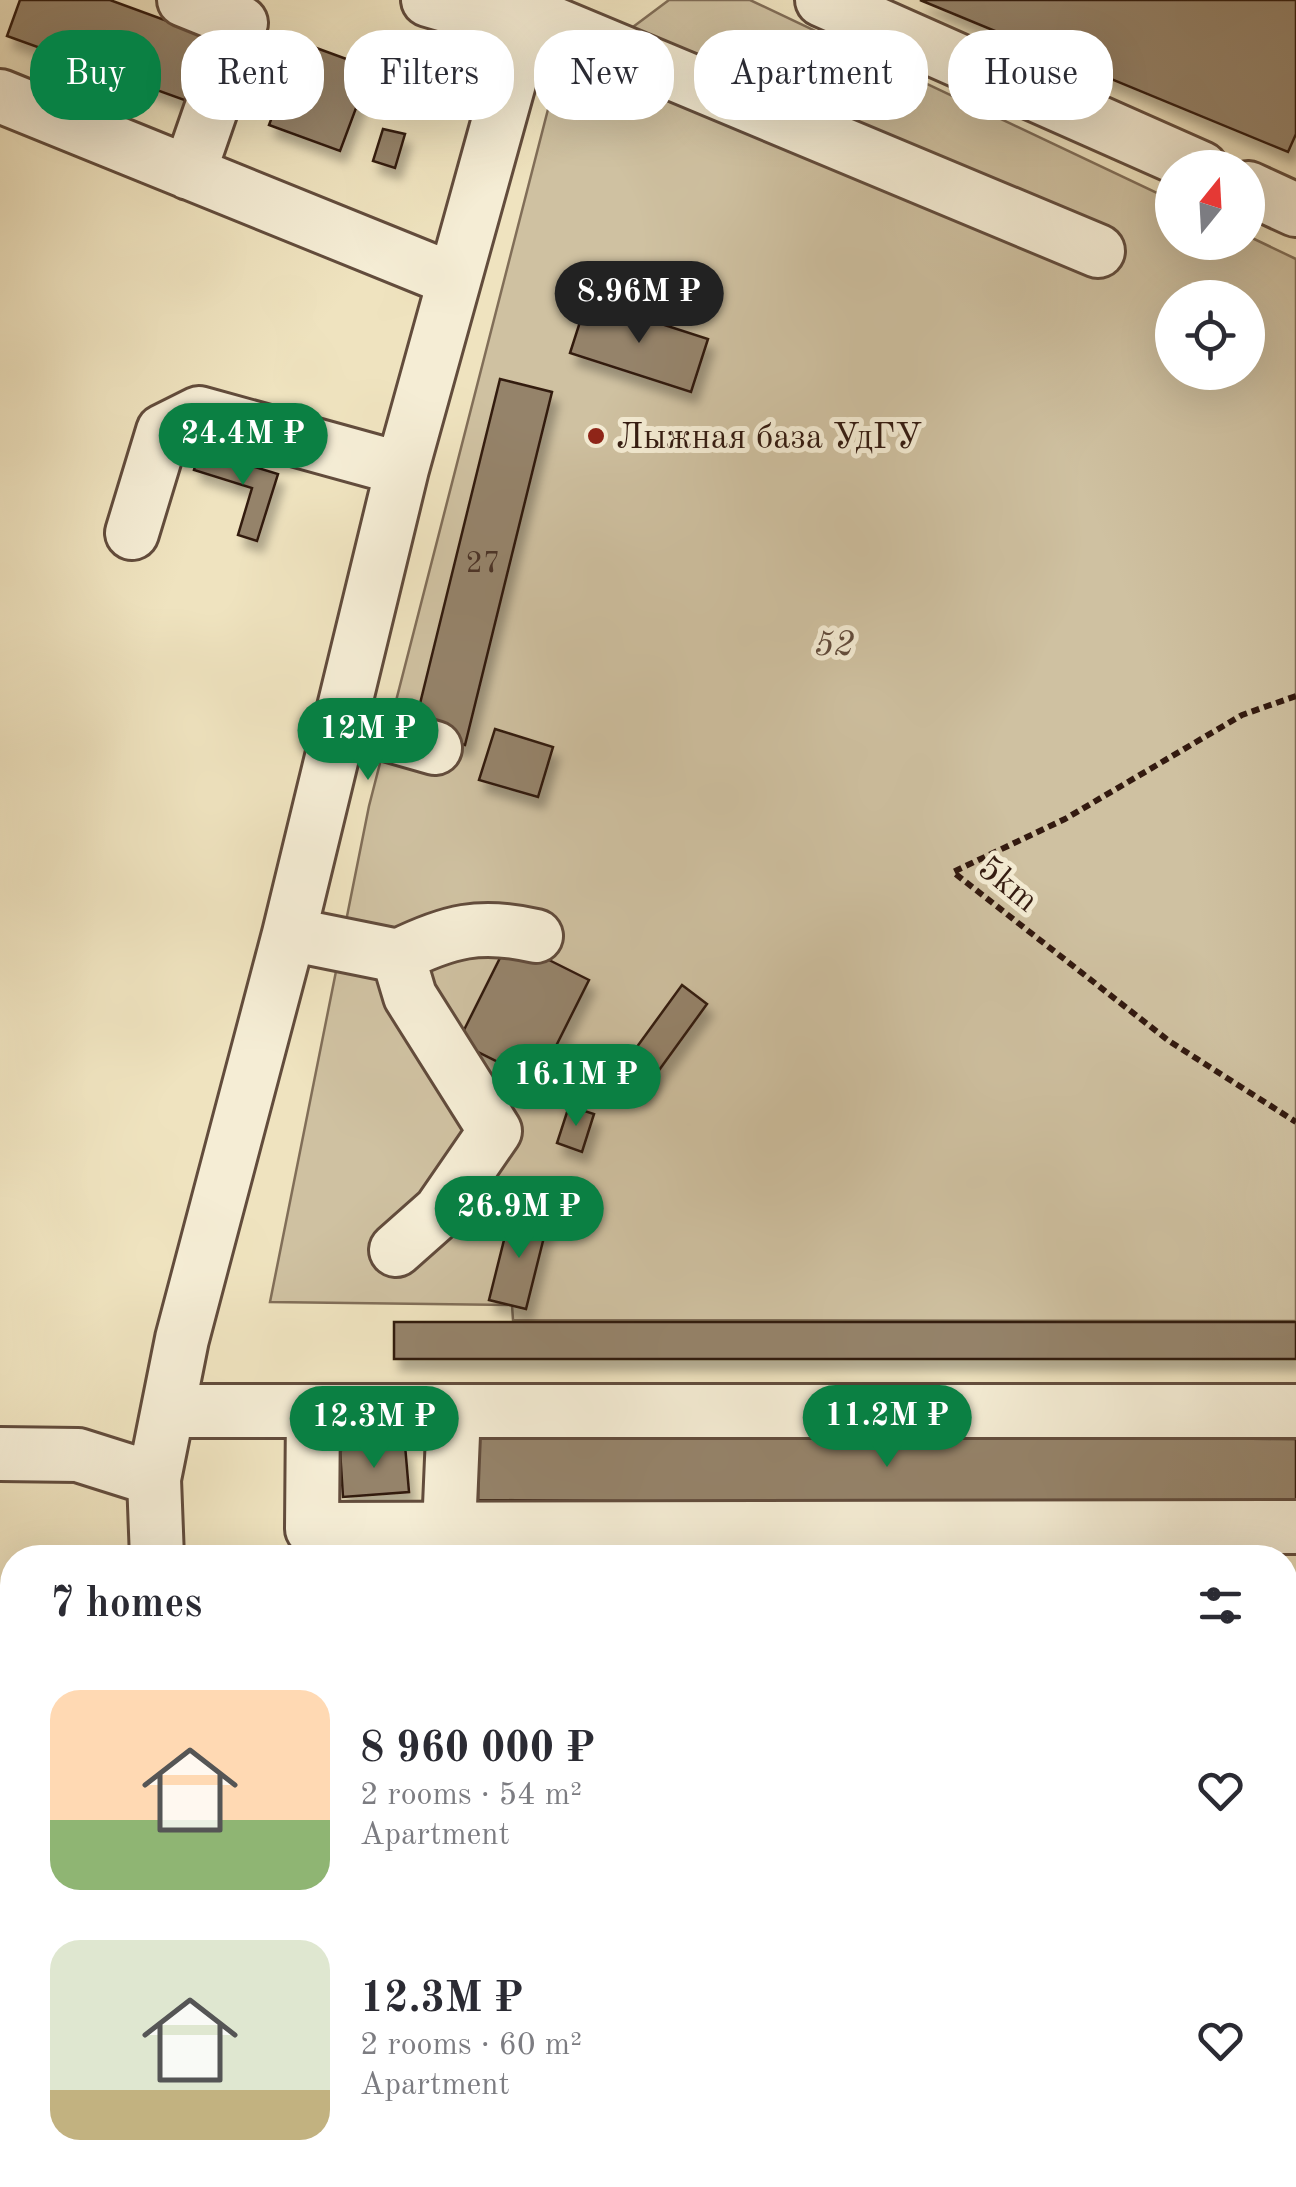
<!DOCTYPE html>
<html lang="en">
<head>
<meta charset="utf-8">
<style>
	body { margin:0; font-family:"Old Standard TT",serif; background:#f7f7f7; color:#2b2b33; height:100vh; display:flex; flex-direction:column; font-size:38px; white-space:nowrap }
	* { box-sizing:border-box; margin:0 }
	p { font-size:32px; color:#7c7c81 }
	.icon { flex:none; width:55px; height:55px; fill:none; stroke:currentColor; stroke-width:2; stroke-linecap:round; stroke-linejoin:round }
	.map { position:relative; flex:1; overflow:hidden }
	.panel { position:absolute; left:0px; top:1545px; width:1298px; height:642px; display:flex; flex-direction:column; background:#fff; border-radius:40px 40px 0 0; box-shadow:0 10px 40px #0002 }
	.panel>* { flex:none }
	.top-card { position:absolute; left:30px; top:30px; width:1238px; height:90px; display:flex; gap:20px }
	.needle { width:65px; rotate:18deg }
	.buttons { position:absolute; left:1155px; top:150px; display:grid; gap:20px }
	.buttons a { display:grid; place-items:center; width:110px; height:110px; border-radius:50%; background:#fff; box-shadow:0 10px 40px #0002; font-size:50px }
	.price { position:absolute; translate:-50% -85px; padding:0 22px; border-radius:35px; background:#0b8043; color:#fff; font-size:32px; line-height:65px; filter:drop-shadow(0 2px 5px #0008) }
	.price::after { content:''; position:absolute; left:50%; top:60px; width:30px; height:22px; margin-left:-15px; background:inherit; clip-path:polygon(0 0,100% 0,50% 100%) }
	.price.current { background:#222; color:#fff }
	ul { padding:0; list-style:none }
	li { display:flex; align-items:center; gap:30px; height:250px; padding:0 50px }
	li span { display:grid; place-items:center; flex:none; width:280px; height:200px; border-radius:30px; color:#555 }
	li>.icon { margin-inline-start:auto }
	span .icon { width:120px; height:120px; fill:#fffc; stroke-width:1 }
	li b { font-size:42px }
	h2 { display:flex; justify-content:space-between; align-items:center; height:120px; padding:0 50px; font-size:42px }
	.pill { padding:0 35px; border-radius:40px; background:#fff; box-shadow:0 10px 40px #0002; font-size:35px; line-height:90px }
	.pill.current { background:#0b8043; color:#fff }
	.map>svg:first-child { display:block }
	.green { fill:#cfc1a1; stroke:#816e58; stroke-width:2.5; fill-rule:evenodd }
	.building { fill:#95836b; stroke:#331a10; stroke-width:2.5; filter:url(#shadow) }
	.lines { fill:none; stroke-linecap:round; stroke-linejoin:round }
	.minor-casing { stroke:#624c3c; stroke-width:58 }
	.path { stroke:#331a10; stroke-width:6; stroke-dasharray:8 5; stroke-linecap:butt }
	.minor { stroke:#f5edd5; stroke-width:52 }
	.poi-dot { fill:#8f2418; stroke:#f5edd5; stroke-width:4 }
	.labels { text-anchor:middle; stroke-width:10; stroke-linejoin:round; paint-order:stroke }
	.number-label { font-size:30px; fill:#4c3427 }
	.poi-label { font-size:35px; fill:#331a10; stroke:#f5edd5; text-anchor:start }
	.park-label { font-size:35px; font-style:italic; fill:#624c3c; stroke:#f5edd5 }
	.street-label { font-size:35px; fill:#331a10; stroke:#f5edd5 }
</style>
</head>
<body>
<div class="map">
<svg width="1296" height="2187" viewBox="0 0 1296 2187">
	<defs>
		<filter id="shadow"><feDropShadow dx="6" dy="11" stdDeviation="5" flood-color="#0004"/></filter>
	</defs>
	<rect width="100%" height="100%" fill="#efe3bf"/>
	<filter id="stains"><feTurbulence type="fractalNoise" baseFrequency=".002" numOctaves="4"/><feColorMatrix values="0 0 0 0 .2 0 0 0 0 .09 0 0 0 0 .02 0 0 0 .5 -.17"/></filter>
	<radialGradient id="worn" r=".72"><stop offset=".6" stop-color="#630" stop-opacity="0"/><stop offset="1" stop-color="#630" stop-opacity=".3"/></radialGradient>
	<path class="green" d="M669 0H750L1172 200V242H1248V236L1296 259V1321L513 1320 512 1305 270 1302 369 806 554 86ZM1172 298H1248V372H1172Z
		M1285 1649H1296V1780L1285 1763Z"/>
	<path class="building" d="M20 0H110L211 37 187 101 7 36Z
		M920 0H1296V134L1288 152Z
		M300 42 371 68 340 151 269 125Z
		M383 129 405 134 395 168 373 161Z
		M587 300 708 339 691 392 570 353Z
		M500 379 552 392 465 745 413 732Z
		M199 450 278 474 257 541 238 535 252 488 194 470Z
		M495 729 553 747 538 797 479 780Z
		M509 940 589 980 538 1082 458 1042Z
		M682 985 707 1004 641 1095 615 1077Z
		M569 1106 594 1114 582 1152 557 1143Z
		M511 1212 548 1221 526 1309 489 1300Z
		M394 1322H1296V1359H394Z
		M478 1433 1296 1439V1506L478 1500Z
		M405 1445 409 1492 343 1497 340 1450Z
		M282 2175H357V2187H282Z
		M665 2175H737V2187H665Z"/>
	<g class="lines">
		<g class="minor-casing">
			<path id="minor" d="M184 0 241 23 189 173
				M428 0 524 28
				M822 0 1201 168
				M528 13 1098 251
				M0 96 454 280
				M1248 188 1296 210
				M132 533 163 431 199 413 402 469
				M340 721 435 748
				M289 934 398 956 410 996 495 1131 440 1211 396 1250
				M398 956C449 931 480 923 536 936
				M168 1411H1296
				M313 1412 312 1529 1296 1527
				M0 1454 78 1455 154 1479
				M449 1529 454 1412
				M157 1558 154 1479 182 1339 289 934 402 469 532 0
				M1285 1931H1296
				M1285 1974V2031
				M0 2132 12 2090
				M1013 2175 1024 2187
				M193 2187V2175
				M405 2187H609
				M1151 2187 1161 2175"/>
		</g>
		<path class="path" d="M1296 696 1242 715 1065 819 953 872 1169 1041 1296 1122
			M242 2187V2175
			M776 2187V2175
			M833 2187V2175
			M948 2187 954 2175"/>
		<use href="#minor" class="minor"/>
	</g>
	<circle class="poi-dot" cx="596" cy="436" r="10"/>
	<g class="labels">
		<g class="number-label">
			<text x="483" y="572">27</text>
		</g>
		<g class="poi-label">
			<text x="616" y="448">Лыжная база УдГУ</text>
		</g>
		<g class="park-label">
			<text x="834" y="655">52</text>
		</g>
		<g class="street-label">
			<text transform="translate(1009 883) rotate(39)" y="12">5km</text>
		</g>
	</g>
	<rect width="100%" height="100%" filter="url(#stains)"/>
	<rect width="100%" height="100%" fill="url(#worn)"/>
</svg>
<div class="buttons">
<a><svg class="needle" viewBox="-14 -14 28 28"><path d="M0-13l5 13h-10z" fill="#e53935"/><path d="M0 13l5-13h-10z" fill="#7c7c81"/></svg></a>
<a><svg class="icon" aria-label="locate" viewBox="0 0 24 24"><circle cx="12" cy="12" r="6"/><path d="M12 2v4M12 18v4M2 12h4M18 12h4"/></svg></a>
</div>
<b class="price current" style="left:639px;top:346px">8.96M ₽</b>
<b class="price" style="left:243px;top:488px">24.4M ₽</b>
<b class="price" style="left:368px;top:783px">12M ₽</b>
<b class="price" style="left:576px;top:1129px">16.1M ₽</b>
<b class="price" style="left:519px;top:1261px">26.9M ₽</b>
<b class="price" style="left:887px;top:1470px">11.2M ₽</b>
<b class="price" style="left:374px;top:1471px">12.3M ₽</b>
<div class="top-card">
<a class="pill current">Buy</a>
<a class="pill">Rent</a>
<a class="pill">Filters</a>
<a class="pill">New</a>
<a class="pill">Apartment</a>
<a class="pill">House</a>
</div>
<section class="panel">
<h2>7 homes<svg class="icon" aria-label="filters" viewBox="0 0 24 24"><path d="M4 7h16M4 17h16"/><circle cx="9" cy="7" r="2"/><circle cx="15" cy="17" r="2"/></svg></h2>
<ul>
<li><span style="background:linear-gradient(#ffd9b3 65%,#8fb573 0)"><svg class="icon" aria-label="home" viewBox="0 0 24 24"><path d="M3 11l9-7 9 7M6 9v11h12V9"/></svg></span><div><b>8 960 000 ₽</b><p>2 rooms · 54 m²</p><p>Apartment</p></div><svg class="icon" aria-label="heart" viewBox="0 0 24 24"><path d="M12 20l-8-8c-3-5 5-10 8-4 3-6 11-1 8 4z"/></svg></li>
<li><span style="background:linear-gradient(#dfe7d0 75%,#c2b280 0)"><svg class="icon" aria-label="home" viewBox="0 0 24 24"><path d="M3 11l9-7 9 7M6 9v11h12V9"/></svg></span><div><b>12.3M ₽</b><p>2 rooms · 60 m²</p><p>Apartment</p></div><svg class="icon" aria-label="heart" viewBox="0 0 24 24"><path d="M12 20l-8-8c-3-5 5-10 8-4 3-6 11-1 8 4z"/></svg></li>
</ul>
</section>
</div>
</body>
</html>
